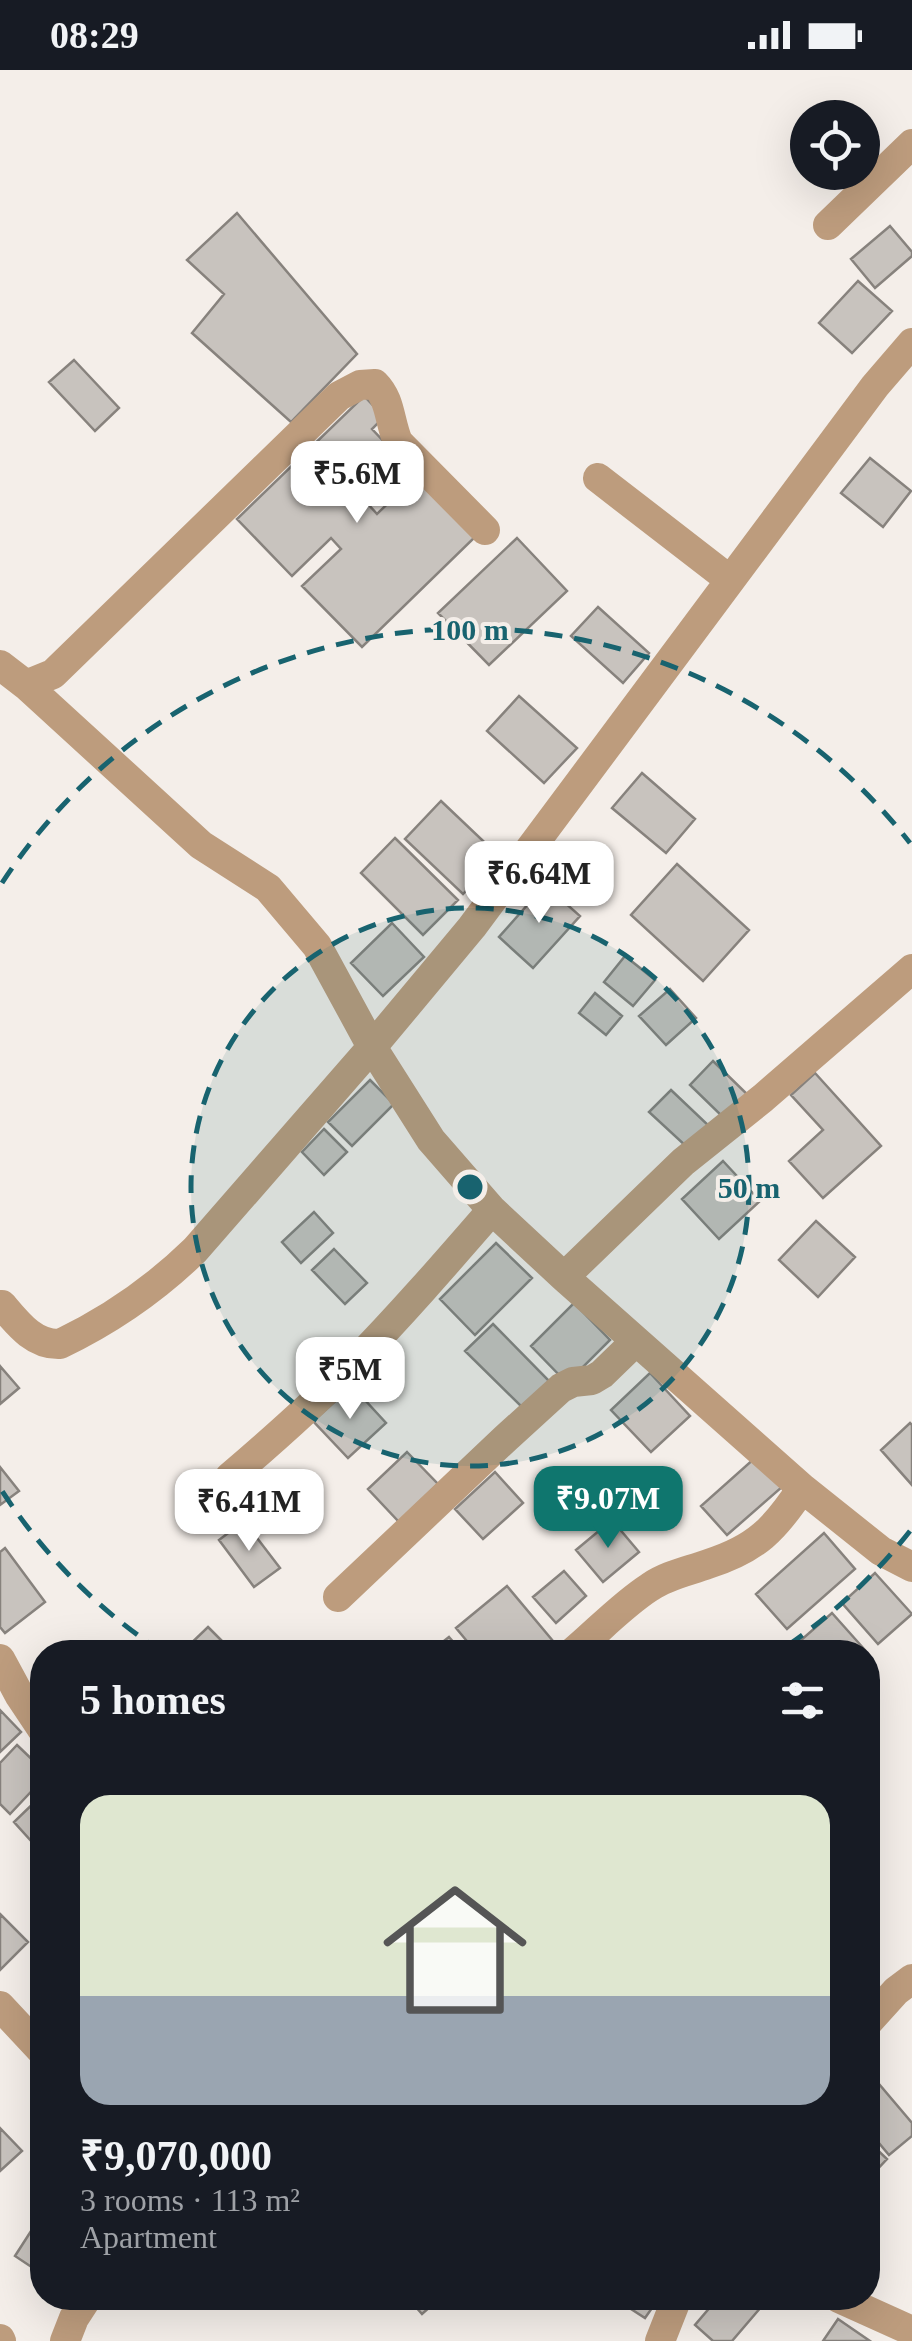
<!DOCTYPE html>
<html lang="en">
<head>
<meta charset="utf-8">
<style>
	body { margin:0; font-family:Georgia,serif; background:#20242c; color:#f1f3f6; height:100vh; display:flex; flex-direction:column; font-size:38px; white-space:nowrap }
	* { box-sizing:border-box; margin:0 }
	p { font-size:32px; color:#9ea1a6 }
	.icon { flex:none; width:55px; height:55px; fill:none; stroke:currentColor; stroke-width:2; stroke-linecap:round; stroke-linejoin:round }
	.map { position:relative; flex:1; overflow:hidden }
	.sheet { position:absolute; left:30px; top:1570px; width:850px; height:670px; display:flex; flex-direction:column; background:#171b24; border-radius:40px; box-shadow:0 10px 40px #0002 }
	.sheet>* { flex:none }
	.fabs { position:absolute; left:790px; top:30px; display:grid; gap:20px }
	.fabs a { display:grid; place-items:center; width:90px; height:90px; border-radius:50%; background:#171b24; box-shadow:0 10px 40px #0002; font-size:50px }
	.price { position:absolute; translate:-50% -85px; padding:0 22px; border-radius:20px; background:#fff; color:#222; font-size:32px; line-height:65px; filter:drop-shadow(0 2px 5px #0008) }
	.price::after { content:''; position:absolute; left:50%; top:60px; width:30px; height:22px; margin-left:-15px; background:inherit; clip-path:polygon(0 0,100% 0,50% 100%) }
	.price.on { background:#0f766e; color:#fff }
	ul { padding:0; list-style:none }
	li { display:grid; align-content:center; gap:20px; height:530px; padding:0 50px }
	li span { display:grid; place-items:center; height:310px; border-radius:30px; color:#555 }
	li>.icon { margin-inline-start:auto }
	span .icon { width:180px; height:180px; fill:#fffc; stroke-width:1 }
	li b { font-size:42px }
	h2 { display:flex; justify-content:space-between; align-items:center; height:120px; padding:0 50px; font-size:42px }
	.status { display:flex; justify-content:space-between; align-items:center; height:70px; padding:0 50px; background:#171b24; direction:ltr }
	.status svg { height:28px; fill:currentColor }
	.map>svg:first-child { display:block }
	.building { fill:#c8c3be; stroke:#87827d; stroke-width:2.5 }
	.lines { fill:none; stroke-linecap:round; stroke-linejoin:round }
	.minor { stroke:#bd9c7d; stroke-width:30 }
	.ring { fill:none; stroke:#18636f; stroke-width:5; stroke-dasharray:18 12 }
	.centre { fill:#18636f; stroke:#f4eee9; stroke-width:5 }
	.ring-label { font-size:30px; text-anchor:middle; font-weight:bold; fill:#18636f; stroke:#f4eee9; stroke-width:8; stroke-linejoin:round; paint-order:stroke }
</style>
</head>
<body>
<div class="status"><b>08:29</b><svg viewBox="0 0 49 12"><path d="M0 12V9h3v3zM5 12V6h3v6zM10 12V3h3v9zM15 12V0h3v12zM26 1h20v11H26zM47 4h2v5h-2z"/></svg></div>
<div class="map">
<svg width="912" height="2271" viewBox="0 0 912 2271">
	<rect width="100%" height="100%" fill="#f4eee9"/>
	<path class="building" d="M237 143 357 284 291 352 192 263 224 224 187 190Z
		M890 156 912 182V186L875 218 851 189Z
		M858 211 892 241 852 283 819 253Z
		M74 290 119 338 95 361 49 312Z
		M364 326 384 347 372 359 407 396 368 434 377 444 416 406 475 467 362 577 302 516 341 479 331 468 292 506 237 449Z
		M870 388 911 421 883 457 841 423Z
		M517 468 567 521 489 595 438 543Z
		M598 537 649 583 623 613 571 566Z
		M519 626 577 678 544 713 487 661Z
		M642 703 695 749 666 783 612 738Z
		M441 731 499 786 463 824 405 769Z
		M395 768 458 830 423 865 361 803Z
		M677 794 749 860 703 911 631 845Z
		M545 815 580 846 533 898 499 867Z
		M392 853 424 887 383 926 351 893Z
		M625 886 655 910 633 936 604 912Z
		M670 919 696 948 666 975 639 946Z
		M595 923 622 946 606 965 579 943Z
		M713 991 750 1027 727 1051 690 1015Z
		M815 1003 881 1076 823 1128 789 1091 823 1060 791 1025Z
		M370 1010 394 1034 352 1076 328 1052Z
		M671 1020 709 1056 688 1078 649 1042Z
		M324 1059 347 1082 324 1105 302 1082Z
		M723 1091 760 1131 719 1169 682 1129Z
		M314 1142 333 1163 301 1193 282 1172Z
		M816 1151 855 1187 818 1227 779 1190Z
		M496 1173 532 1208 475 1265 440 1229Z
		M334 1179 367 1213 345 1234 312 1200Z
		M574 1233 610 1270 567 1313 531 1276Z
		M493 1254 552 1314 526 1341 465 1281Z
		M0 1296 19 1318 0 1334Z
		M650 1303 690 1346 651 1382 611 1340Z
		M352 1316 386 1353 348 1388 313 1351Z
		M910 1353 912 1355V1415L881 1380Z
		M407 1382 438 1414 399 1452 368 1419Z
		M756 1387 782 1417 727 1465 701 1436Z
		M0 1397 19 1421 0 1435Z
		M495 1402 523 1433 483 1469 455 1439Z
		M612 1450 639 1482 603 1512 576 1480Z
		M244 1451 280 1498 254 1517 219 1470Z
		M824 1463 855 1499 787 1559 756 1524Z
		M5 1478 45 1532 5 1563 0 1557V1482Z
		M564 1501 586 1526 556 1553 533 1527Z
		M875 1503 912 1544 878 1574 842 1533Z
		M507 1516 553 1571 539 1582H476L456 1558Z
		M832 1543 865 1580 861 1582H796L792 1578Z
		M208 1557 233 1582H182Z
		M449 1567 462 1582H430Z
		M0 1640 21 1662 0 1682Z
		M17 1675 42 1699V1710L10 1744 0 1734V1693Z
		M42 1725V1783L14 1752Z
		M0 1844 28 1872 0 1900Z
		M868 2001 912 2053V2066L889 2085 868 2060Z
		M0 2058 22 2081 0 2101Z
		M868 2071 887 2089 868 2109Z
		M42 2144V2204L15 2186Z
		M408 2228H440L422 2244Z
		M614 2228H659L645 2248Z
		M718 2228H766L768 2229 732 2271H713L695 2255Z
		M838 2249 870 2271H823Z"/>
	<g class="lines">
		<path class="minor" d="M828 155 912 74
			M598 408 730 510
			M0 595 26 615 201 775 268 818 317 876 372 977 431 1070 492 1140 564 1207 802 1418 881 1481 912 1497
			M26 615 53 604 339 326 360 315 375 314C391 330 389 351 398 372L485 460
			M564 1207 683 1092 763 1028 912 899
			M0 1237 2 1235C18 1254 34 1275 60 1274 110 1250 155 1219 195 1180L372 977 472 857 875 316 912 273
			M230 1407C272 1371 313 1335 351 1296 400 1246 446 1193 492 1140
			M338 1527 506 1368 561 1318 573 1312 592 1310 602 1304 636 1271
			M573 1582C598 1561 622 1535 650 1517 667 1505 689 1501 708 1494 756 1479 775 1459 802 1418
			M0 1589 20 1626 42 1659
			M0 1936 42 1981
			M868 1952 896 1921 912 1909
			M839 2228 912 2261
			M0 2269 1 2271
			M65 2271 74 2248 87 2228
			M660 2271 677 2228"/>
	</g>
	<circle cx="470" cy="1117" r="279" fill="#18636f" fill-opacity=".12"/>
	<g class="ring">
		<circle cx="470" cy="1117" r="279"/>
		<path d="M910 1461A558 558 0 0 1 778 1582M162 1582A558 558 0 0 1 2 1421M2 813A558 558 0 0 1 910 773"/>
	</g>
	<circle cx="470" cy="1117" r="15" class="centre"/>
	<g class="ring-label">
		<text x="470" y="570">100 m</text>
		<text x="749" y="1128">50 m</text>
	</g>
</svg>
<div class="fabs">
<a><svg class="icon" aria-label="locate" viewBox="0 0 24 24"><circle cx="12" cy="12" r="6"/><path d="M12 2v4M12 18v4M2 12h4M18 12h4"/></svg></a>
</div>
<b class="price" style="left:357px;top:456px">₹5.6M</b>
<b class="price" style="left:539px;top:856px">₹6.64M</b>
<b class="price" style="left:350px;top:1352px">₹5M</b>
<b class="price on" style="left:608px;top:1481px">₹9.07M</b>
<b class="price" style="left:249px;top:1484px">₹6.41M</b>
<section class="sheet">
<h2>5 homes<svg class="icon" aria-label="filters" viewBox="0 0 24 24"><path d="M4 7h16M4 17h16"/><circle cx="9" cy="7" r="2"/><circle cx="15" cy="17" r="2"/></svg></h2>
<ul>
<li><span style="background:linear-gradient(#dfe7d0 65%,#9aa5b1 0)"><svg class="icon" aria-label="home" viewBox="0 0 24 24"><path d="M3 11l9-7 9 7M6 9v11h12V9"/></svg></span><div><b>₹9,070,000</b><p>3 rooms · 113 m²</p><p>Apartment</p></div></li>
</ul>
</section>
</div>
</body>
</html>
